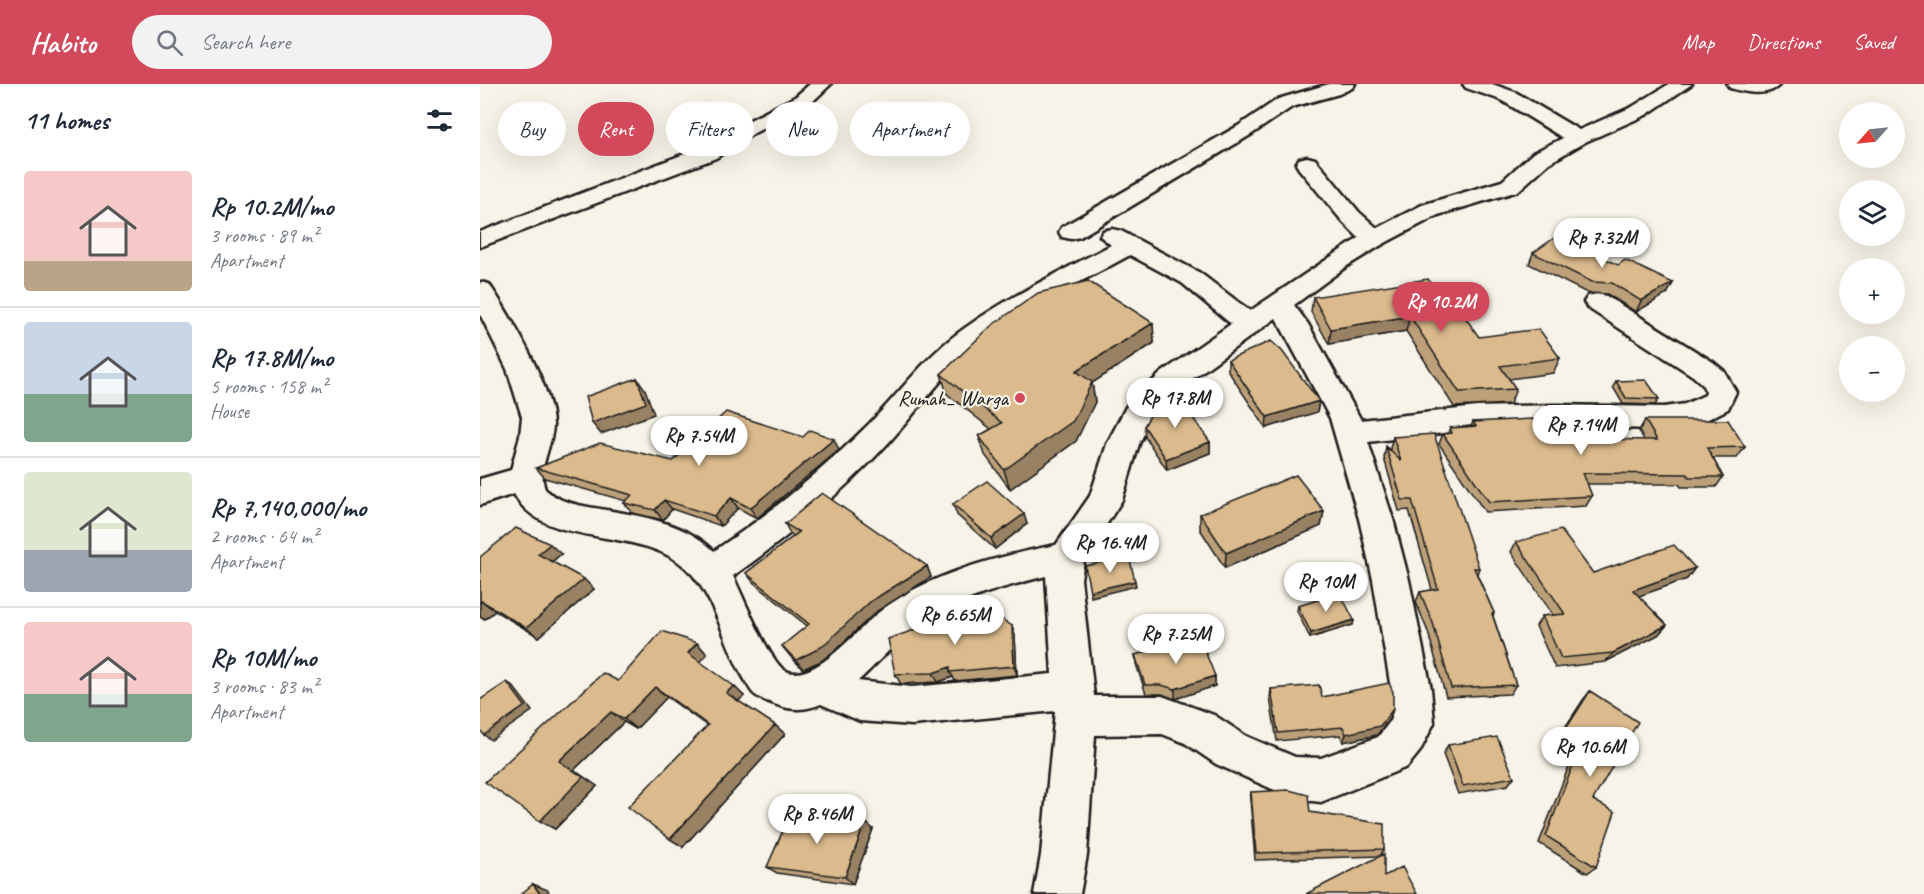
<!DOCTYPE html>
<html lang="en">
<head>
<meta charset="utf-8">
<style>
	body { margin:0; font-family:Caveat,sans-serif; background:#f2f2f3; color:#1f2937; height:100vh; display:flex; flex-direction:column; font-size:22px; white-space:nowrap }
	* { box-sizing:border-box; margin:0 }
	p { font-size:20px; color:#747a83 }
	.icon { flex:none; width:33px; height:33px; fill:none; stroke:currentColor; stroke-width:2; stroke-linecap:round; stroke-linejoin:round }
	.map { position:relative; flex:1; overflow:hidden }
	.details { display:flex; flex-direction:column; background:#fff; width:480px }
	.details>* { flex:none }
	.top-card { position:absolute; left:18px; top:18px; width:570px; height:54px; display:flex; gap:12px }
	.needle { width:39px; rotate:243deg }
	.tools { position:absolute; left:1359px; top:18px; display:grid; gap:12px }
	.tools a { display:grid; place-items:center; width:66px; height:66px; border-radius:50%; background:#fff; box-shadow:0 6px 24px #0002; font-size:30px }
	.price { position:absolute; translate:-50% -51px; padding:0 14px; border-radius:21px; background:#fff; color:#222; font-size:20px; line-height:39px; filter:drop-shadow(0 2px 3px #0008) }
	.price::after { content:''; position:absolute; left:50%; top:36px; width:18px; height:14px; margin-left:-9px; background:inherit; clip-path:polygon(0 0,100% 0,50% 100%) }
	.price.on { background:#d1495b; color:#fff }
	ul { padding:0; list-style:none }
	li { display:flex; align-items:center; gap:18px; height:150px; padding:0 24px }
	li+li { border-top:2px solid #e0e1e3 }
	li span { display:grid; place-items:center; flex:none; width:168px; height:120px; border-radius:6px; color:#555 }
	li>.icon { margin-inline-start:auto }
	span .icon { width:72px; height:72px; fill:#fffc; stroke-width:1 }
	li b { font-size:26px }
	h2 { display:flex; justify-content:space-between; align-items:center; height:72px; padding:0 24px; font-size:26px }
	.tag { padding:0 21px; border-radius:27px; background:#fff; box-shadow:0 6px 24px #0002; font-size:21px; line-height:54px }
	.tag.on { background:#d1495b; color:#fff }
	header { display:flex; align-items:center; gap:36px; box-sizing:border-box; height:84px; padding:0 30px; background:#d1495b; color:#fff }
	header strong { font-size:28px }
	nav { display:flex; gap:33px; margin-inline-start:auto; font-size:21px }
	.search { width:420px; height:54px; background:#f2f2f3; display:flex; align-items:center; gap:15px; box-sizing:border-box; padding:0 21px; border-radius:33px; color:#747a83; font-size:22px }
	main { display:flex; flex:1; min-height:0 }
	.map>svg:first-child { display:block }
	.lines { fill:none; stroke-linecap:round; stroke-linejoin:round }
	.minor-casing { stroke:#1c1c1c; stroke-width:5 }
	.minor { fill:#f7f3e8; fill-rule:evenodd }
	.wall { fill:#bca079; stroke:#1c1c1c; stroke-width:1.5 }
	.shaded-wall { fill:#998263; stroke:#1c1c1c; stroke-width:1.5 }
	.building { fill:#dbba8d; stroke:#1c1c1c; stroke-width:1.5 }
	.poi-dot { fill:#d1495b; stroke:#f7f3e8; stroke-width:2 }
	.labels { text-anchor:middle; stroke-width:4.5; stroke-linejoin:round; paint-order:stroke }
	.poi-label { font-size:21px; fill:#1c1c1c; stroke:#f7f3e8; text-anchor:end }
</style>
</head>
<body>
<header>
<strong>Habito</strong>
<div class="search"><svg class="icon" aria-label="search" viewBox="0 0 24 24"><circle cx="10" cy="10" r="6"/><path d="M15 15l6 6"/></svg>Search here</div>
<nav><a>Map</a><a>Directions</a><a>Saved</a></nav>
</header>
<main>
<section class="details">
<h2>11 homes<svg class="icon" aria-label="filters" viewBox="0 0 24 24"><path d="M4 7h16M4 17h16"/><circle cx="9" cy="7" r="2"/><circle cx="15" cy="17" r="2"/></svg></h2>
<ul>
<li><span style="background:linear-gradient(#f6c9c9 75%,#b9a48a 0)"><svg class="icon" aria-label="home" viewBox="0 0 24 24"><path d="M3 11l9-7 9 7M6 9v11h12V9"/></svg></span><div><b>Rp 10.2M/mo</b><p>3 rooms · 89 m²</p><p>Apartment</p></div></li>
<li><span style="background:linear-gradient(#c9d6e8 60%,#7fa58c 0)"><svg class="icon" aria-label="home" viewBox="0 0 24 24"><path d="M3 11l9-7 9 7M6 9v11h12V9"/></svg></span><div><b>Rp 17.8M/mo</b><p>5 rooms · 158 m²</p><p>House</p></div></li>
<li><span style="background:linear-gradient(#dfe7d0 65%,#9aa5b1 0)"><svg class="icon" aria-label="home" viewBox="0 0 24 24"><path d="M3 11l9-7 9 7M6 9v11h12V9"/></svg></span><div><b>Rp 7,140,000/mo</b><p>2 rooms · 64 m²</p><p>Apartment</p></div></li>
<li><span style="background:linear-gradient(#f6c9c9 60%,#7fa58c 0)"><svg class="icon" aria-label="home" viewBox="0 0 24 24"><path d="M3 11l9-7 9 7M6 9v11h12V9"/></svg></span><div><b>Rp 10M/mo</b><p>3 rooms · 83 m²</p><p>Apartment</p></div></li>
</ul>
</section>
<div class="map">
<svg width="1444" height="810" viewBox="0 0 1444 810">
	<rect width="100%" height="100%" fill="#f7f3e8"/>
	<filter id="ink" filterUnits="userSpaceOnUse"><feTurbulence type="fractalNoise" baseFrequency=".0167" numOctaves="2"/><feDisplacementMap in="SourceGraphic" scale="12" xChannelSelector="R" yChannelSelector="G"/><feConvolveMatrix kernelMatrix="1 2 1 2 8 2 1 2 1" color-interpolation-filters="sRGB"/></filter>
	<g filter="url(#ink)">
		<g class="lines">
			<g class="minor-casing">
				<path id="minor" d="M330 0H351L329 21 276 48 236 74 0 163V148L220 64 262 40 315 13Z
					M849 0H875L872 4 859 10 812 23 772 50 600 153 591 155 582 153 579 148 582 143 758 42 798 15Z
					M983 0H1012L1035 8 1099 46 1152 23 1189 0H1212L1166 31 1105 58 1069 79 1038 107 958 131 903 160 867 182 814 221 828 240 881 336 997 323 1075 321 1184 323 1205 320 1225 311 1226 308 1222 300 1213 292 1108 224 1104 218 1108 212 1117 210 1126 212 1233 278 1244 287 1256 308 1248 325 1222 338 1184 345 1075 343 997 345 888 358 913 435 929 496 951 605 954 639 940 667 927 683 841 718 815 715 736 680 705 659 682 650 615 651 607 771 600 810H554L561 771 575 627 432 641 380 637 341 620C326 626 313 627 297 621 289 618 279 615 273 609 268 603 265 595 261 589 243 556 234 510 206 484 159 440 65 467 34 410L0 421V395L31 386 40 352 42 333 27 285 0 230V198L9 200C30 231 74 306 73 342 72 363 57 384 65 405 82 421 105 422 126 426 163 432 207 440 234 467 290 430 341 388 389 340 421 308 447 270 485 244 530 212 582 187 631 161L620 152 623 147 632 145 641 147 720 189 770 227 879 154 863 138 819 85 816 80 819 75 827 73 835 75 879 128 897 144 942 121 1022 97 1053 69 1083 54 1021 16 986 4ZM650 171 702 199 751 240 681 289 646 323 627 360 610 412 576 461C516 473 447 490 398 529 378 545 334 600 306 587 290 580 262 510 253 492 311 451 363 408 411 356 442 322 467 283 504 256 549 223 601 198 650 171ZM796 234 850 334 879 435 893 496 911 605 912 635 898 653 841 674 815 673 766 652 734 631 682 612H614L601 495 604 476 642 416 659 360 670 337 701 303ZM566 492 572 590 432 603 378 597C396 581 412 561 432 546 471 517 519 504 566 492Z
					M1247 0H1300C1289 14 1265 8 1250 4Z"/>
			</g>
			<use href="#minor" class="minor"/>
		</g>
		<path class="wall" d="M1053 169 1138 181 1193 199 1187 210 1156 228 1127 210 1107 209 1049 180Z
			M833 213 976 234 999 253 1080 274 1073 289 1029 295 1036 305 1030 320 974 323 926 247 849 260 831 228Z
			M673 239 674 259 612 299 615 318 596 357 530 405 505 371 499 352 511 345 467 310 461 290Z
			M748 276 839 317 837 328 786 344 748 287Z
			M1136 297 1179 315 1175 321 1143 320 1133 303Z
			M1165 336 1265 363 1257 374H1233L1243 393 1236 403H1201L1199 400H1107L1112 412 1106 422 1005 428 959 360 963 350 968 349 970 344 991 342 993 338 1056 340 1089 355 1164 356 1159 347Z
			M664 342 730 358V369L687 386 665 353Z
			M913 353 999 484 997 490 1014 529 1013 532 1036 601 1030 610 966 613 948 548 936 518 940 508 952 506 929 426 919 427 904 374 906 363 912 368 910 364Z
			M359 366 277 434 258 424 241 442 192 425 183 436 153 429 144 419 146 417 65 394 56 384 193 377Z
			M473 420 547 440 515 465 477 431Z
			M844 427 841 442 745 484 720 445V430Z
			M305 440 447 482 451 493 397 527 354 567 341 577 323 585 310 572 302 562 327 542 274 499 266 489 314 452 311 451Z
			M1036 458 1113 489 1207 495 1158 512 1187 541 1178 551 1125 578 1075 584 1056 542 1062 532 1073 531 1031 468Z
			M81 470 72 478 114 505 59 553 15 527 5 535 0 533V473Z
			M818 522 874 536 873 541 830 554 817 527Z
			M532 542 535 552 537 591 475 597 473 593 458 598 421 600 415 590Z
			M217 559 227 570 220 578 264 612 258 617 295 641 305 650 203 763 227 642 187 613 156 645 144 638 94 686 117 702 75 745 60 737 138 597Z
			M655 571 735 592V602L695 615 682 610H666L656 580Z
			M791 605 842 613 913 625 910 634 897 651 863 658 860 651 797 657 790 614Z
			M1110 607 1113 716 1116 783 1107 789 1059 759 1094 669 1076 657 1103 616Z
			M968 661 1034 693 1028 701 978 710 963 670Z
			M771 708 830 728 904 765 900 772 775 776 770 715Z
			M385 738 393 745 373 800 297 789 287 783Z"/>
		<path class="shaded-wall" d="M1193 199 1187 210 1156 228 1161 217Z
			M930 232 926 247 849 260 851 245Z
			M673 239 674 259 612 299 615 318 596 357 530 405 524 386 596 287Z
			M157 294 165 305 174 330 121 350 112 339Z
			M839 317 837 328 786 344 787 333Z
			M354 355 359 366 277 434 270 424Z
			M730 358V369L687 386 686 375Z
			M251 414 258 424 241 442 234 432Z
			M184 416 192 425 183 436 175 426Z
			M844 427 841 442 745 484 746 469Z
			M544 430 547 440 515 465 511 454Z
			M70 460 81 470 69 480 58 470Z
			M447 482 451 493 397 527 354 567 341 577 323 585 316 576 391 517Z
			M1215 484 1207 495 1145 517 1153 506Z
			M104 495 114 505 59 553 46 544Z
			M655 497 656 502 611 513 610 507Z
			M2 517 15 527 5 535 0 532V519Z
			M874 536 873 541 830 554 831 549Z
			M1187 541 1178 551 1125 578 1133 569Z
			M532 542 535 552 537 591 534 582Z
			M217 559 227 570 219 580 208 569Z
			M470 583V588L473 593 458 598 453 589Z
			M735 592V602L695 615V605Z
			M27 598 33 602 52 627 11 656 4 651Z
			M254 602 264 612 256 619 246 609Z
			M175 603 187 613 156 645 144 635Z
			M913 625 910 634 897 651 863 658 866 650Z
			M131 628 144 638 94 686 117 702 75 745 60 737 79 677Z
			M295 641 305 650 203 763 190 755Z
			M385 738 393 745 373 800 365 793Z
			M53 800 68 806 70 810H60Z"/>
		<path class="building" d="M1077 152 1138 181 1145 176 1193 199 1161 217 1132 199 1112 198 1053 169Z
			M948 195 976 234 985 233 999 253 1059 245 1080 274 1020 282 1036 305 979 308 930 232 851 245 833 213Z
			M608 197 673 239 596 287 612 298 593 337 524 386 499 352 522 339 461 290 511 242 558 209Z
			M791 257 802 267 839 317 787 333 748 276Z
			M157 294 166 319 112 339 105 313Z
			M1166 296 1179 315 1146 314 1136 297Z
			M699 314 730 358 686 375 664 342 675 323Z
			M246 328 323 353 330 346 354 355 270 424 251 414 234 432 184 416 175 426 144 419 152 411 56 384 120 359 193 377Z
			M1053 335 1056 340H1082L1089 355 1177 356 1165 336H1248L1265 363 1227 364 1243 393H1209L1207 390 1103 389 1112 412 1009 418 963 350 972 349 970 344 996 342 993 338Z
			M954 350 999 484H994L1014 529 1012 530 1036 601 971 604 953 539 940 508 958 505 932 416H922L906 363 921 377 913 353Z
			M816 391 844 427 746 469 720 430Z
			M507 397 544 430 511 454 473 420Z
			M342 409 447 482 391 517 347 558 334 567 316 576 302 562 329 540 266 489 319 448 305 440Z
			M36 444 70 460 58 470 104 495 46 544 2 517 0 519V473Z
			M1081 446 1113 489 1194 461 1215 484 1153 506 1187 541 1133 569 1081 574 1062 532 1085 530 1036 458Z
			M649 472 655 497 610 507 605 482Z
			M860 509 874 536 831 549 818 522Z
			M513 529 532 542 534 582 470 588V583L453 589 415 590 408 555 455 539Z
			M182 547 217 559 208 569 254 602 246 609 295 641 190 755 148 723 228 641 175 603 144 635 131 628 79 677 103 693 60 737 5 698 123 589 138 597Z
			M719 552 735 592 695 605 681 601H665L655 571Z
			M27 598 45 622 4 651 0 646V616Z
			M909 599 913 608V625L900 642 866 650 863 643 798 649 791 605 839 601 842 613Z
			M1110 607 1158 638 1113 716 1135 728 1116 783 1066 752 1101 660 1084 648Z
			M1017 653 1034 693 983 702 968 661Z
			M809 706 828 711 830 728 904 740V765L776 769 771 708Z
			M311 728 385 738 365 793 287 783Z
			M904 770V792L922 783 937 810H826Z
			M53 800 60 810H41Z"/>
	</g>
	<circle class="poi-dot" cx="540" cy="314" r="6"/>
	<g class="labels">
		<g class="poi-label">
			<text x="528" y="321">Rumah_ Warga</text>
		</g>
	</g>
</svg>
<div class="tools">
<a><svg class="needle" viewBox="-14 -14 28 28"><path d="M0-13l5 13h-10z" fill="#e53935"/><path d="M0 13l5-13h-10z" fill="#747a83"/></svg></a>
<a><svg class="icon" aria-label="layers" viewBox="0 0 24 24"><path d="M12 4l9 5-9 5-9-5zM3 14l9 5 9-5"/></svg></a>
<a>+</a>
<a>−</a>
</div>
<b class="price" style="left:1122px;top:185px">Rp 7.32M</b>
<b class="price on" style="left:961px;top:249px">Rp 10.2M</b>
<b class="price" style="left:695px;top:345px">Rp 17.8M</b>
<b class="price" style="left:1101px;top:372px">Rp 7.14M</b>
<b class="price" style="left:219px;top:383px">Rp 7.54M</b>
<b class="price" style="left:630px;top:490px">Rp 16.4M</b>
<b class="price" style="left:846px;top:529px">Rp 10M</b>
<b class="price" style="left:475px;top:562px">Rp 6.65M</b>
<b class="price" style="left:696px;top:581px">Rp 7.25M</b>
<b class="price" style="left:1110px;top:694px">Rp 10.6M</b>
<b class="price" style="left:337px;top:761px">Rp 8.46M</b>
<div class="top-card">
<a class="tag">Buy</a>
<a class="tag on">Rent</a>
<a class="tag">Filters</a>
<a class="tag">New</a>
<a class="tag">Apartment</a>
</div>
</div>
</main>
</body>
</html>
